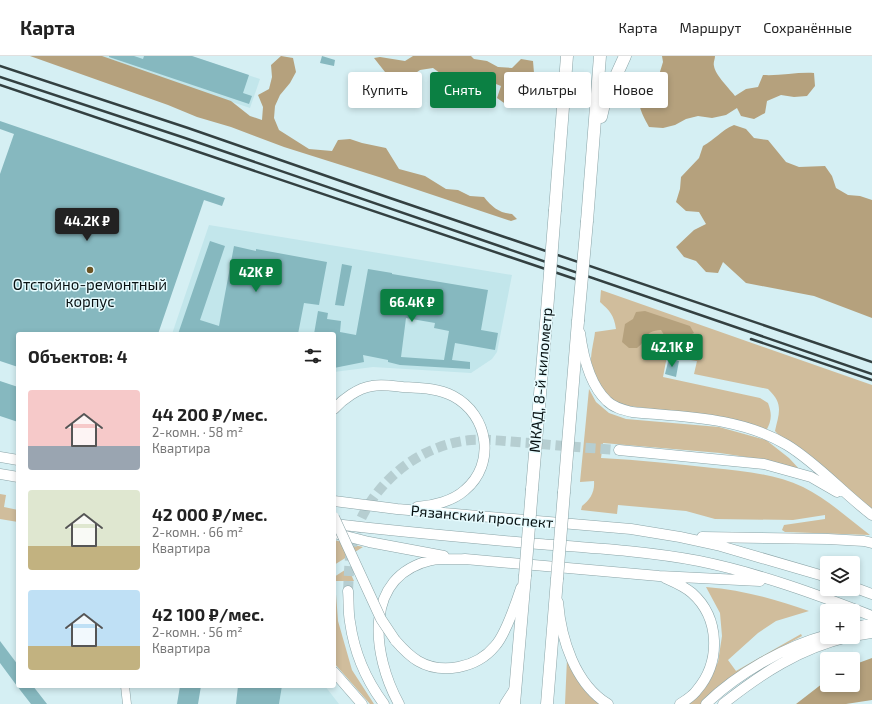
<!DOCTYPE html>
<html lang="ru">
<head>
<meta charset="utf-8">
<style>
	body { margin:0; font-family:"Exo 2",sans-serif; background:#f2f2f2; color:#222; height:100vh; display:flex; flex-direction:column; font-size:15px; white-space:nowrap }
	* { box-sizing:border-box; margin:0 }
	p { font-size:13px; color:#767676 }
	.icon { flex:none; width:22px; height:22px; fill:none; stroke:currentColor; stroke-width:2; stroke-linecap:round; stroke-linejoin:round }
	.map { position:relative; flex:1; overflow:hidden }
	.drawer { position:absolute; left:16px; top:276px; width:320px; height:356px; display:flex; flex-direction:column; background:#fff; border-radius:4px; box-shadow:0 2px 6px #0003 }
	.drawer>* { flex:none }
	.top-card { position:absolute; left:348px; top:16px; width:380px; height:36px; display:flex; gap:8px }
	.fabs { position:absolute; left:820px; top:500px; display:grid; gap:8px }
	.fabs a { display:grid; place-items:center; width:40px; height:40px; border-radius:4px; background:#fff; box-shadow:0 2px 6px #0003; font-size:20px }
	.price { position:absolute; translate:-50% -34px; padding:0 9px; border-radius:4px; background:#0b8043; color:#fff; font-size:13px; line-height:26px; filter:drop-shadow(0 1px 2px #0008) }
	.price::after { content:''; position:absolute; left:50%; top:24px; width:12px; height:9px; margin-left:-6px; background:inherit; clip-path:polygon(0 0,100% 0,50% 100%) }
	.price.current { background:#222; color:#fff }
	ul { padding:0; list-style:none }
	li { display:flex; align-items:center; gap:12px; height:100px; padding:0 12px }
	li span { display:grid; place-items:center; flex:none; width:112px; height:80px; border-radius:4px; color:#555 }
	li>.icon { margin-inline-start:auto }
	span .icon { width:48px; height:48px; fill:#fffc; stroke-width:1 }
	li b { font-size:17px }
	h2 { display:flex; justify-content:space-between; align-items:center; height:48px; padding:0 12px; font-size:17px }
	.pill { padding:0 14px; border-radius:4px; background:#fff; box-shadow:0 2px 6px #0003; font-size:14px; line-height:36px }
	.pill.current { background:#0b8043; color:#fff }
	header { display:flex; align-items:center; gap:24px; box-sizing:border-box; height:56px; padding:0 20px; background:#fff; border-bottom:1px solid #e0e0e0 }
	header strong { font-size:19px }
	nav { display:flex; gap:22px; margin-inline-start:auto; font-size:14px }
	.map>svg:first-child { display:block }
	.built { fill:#c2e6eb }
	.green { fill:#d0bd9c }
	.forest { fill:#b5a17d }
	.building { fill:#86b8bf; fill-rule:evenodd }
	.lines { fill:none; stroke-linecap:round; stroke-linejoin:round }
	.major-tunnel { stroke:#b6ced1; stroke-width:10; stroke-dasharray:10 5; stroke-linecap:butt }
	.minor-casing { stroke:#8ba4a7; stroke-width:9 }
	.major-casing { stroke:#8ba4a7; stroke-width:11 }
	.highway-casing { stroke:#8ba4a7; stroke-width:13 }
	.minor { stroke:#fff; stroke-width:8 }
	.major { stroke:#fff; stroke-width:10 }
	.highway { stroke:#fff; stroke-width:12 }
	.rail { stroke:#334041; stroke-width:2.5 }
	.major-bridge-casing { stroke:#8ba4a7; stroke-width:11; stroke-linecap:butt }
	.highway-bridge-casing { stroke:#8ba4a7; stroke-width:13; stroke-linecap:butt }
	.major-bridge { stroke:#fff; stroke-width:10 }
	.highway-bridge { stroke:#fff; stroke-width:12 }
	.poi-dot { fill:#6d5525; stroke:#e6fbfe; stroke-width:1.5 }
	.labels { text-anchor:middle; stroke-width:3; stroke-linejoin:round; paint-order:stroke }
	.poi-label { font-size:15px; fill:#081112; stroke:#e6fbfe }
	.street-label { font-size:15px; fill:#081112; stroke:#e6fbfe }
</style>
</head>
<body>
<header>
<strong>Карта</strong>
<nav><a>Карта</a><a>Маршрут</a><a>Сохранённые</a></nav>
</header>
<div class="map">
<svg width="872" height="648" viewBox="0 0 872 648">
	<rect width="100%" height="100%" fill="#d5eff3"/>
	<path class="built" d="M95 0H192L260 23 250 52Z
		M209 169 512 219 497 296 492 303 471 317 373 311 334 316V278H172Z
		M282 630H325L339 648H279Z"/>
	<path class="green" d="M601 234 872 329V457L782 383 775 375C779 357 784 348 768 333L694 318 697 305 667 300 663 321 760 342 768 347C772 358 772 364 766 375L721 361 620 349C605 339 592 324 591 305 591 295 594 285 595 276L616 273C614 259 610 255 600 246Z
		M589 333 596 346 609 357 626 363 719 371 766 384 789 402 802 416 765 404 720 397 603 387 601 402C639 404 676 408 713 412 743 415 775 418 803 431 827 443 848 462 870 479L785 476 782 474 784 469 825 463V459L793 464 715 463 686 455 618 449 617 458 581 454 582 450C590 444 595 436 594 425L580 426Z
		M0 438 6 439 4 451 18 454V466L0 463Z
		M334 484 363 491 334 509Z
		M348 512 354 525H335L338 565 352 614 374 648H370L334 607V521Z
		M706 531C742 534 775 543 809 555L776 565 758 577 728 604 736 615 801 578 802 580 757 604 721 630 701 648H688L705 631 718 606 722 580 720 557Z
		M567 603 603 648H565Z"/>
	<path class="forest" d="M30 0H102L231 45 250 60 262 64 263 51 258 39 269 33 272 21 271 9 281 0 293 2 296 16 290 27 280 39 275 50 274 62 279 74 309 93 332 95 338 84 350 83 362 87 386 92 399 113 425 120 446 133 458 134 470 140 484 141C492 151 499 157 512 158L517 163 511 165 379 121 284 91 231 71 197 61 168 49Z
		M413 0H471L474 3 487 5 498 11 512 12 521 3 533 5 534 17 539 30 528 37 515 39 507 49 497 42 501 30 491 26 472 41H458L448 32 444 20 433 12 420 14 410 21 385 16 374 2 380 1 405 5Z
		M662 0H715C715 3 713 7 714 10 715 19 730 33 735 40L746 33 758 31 763 19C780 20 797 16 814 17L815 30 807 40 794 41 781 39 767 45 765 57 754 63 741 60 737 52 726 59 712 62 698 60 686 63 675 69 663 72 649 71C641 56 631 39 648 25 651 23 656 21 659 19L663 6Z
		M734 69 746 73 754 82 768 84 786 106 799 111 825 110 832 120 836 132 848 139 860 140 872 144V262L814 240 746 227 723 206 718 217 706 216 696 205 684 201 676 191 694 174 706 168 699 156 686 155 676 146 680 133 681 121 699 102 703 90C716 83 720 75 734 69Z
		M645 255 690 270 694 277 686 281 682 289 674 292 666 290V282L661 274C643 275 649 283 637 292H629L622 286 625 268 633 263 636 256Z
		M872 602V644L846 648H796L827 624V629H853V609Z"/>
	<path class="building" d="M109 0H134L143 3 144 0H192L249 19 243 37 252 40 249 48 109 1Z
		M322 0 335 4 334 10 320 7Z
		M0 65 225 142 222 150 204 144 158 278H18V311L0 305V118L14 78 0 73Z
		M210 185 225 190 200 264 219 270 234 190 256 195V193L327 206 319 249 304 247 298 278H178Z
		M342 208 352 210 344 250 335 249Z
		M368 213 392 217V218L488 234 481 274 498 277 495 294 455 287 452 304 470 306V313L400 309 388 306V304L363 299 364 306 334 312V278H314L318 255 328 257 327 263 341 265 340 276 356 279ZM406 262 435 267 434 272 449 275 444 304 401 301Z
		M669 302 679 305 676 321 665 318Z
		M0 325 18 331V366L0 360Z
		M0 585 18 609V630H33L47 648H31L17 630 0 607Z
		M180 630H201L198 648H177Z
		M238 630H282L279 648H236Z"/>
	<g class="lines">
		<path class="major-tunnel" d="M348 535C349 518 349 501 353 484 368 431 416 389 471 384 491 383 511 386 531 387 560 390 590 392 619 394"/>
		<g class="minor-casing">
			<path id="minor" d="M125 630 127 648"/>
		</g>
		<g class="major-casing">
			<path id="major" d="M580 277C583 300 589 328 607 345 614 352 624 354 632 356 684 361 741 361 787 389 818 408 843 437 872 459
				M334 353C343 343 358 332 372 330 382 328 393 330 403 331 420 332 437 332 453 340 489 359 496 408 465 434 453 445 433 450 417 451
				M619 394 764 408 811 421 837 436
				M0 401 18 404
				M0 418 18 421
				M334 445 397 453 631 473 680 481 717 489 827 521
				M334 468C402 476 471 482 539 488 592 492 646 495 699 505 758 517 816 538 872 560
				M334 477 369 486 444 500
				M702 481 828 483 864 485 872 487
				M665 522C674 526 684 530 692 537 720 562 721 606 697 634 693 640 686 644 680 648
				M853 531 872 538
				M348 535C349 546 348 556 350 566 354 595 366 624 384 648
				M558 546C561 583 575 628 608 648
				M853 572 872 567
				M853 580 872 577
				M395 584C402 592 408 599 418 605 442 619 477 612 495 590 506 578 516 547 521 532
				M334 616 362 648
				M399 648C372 599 362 520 432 504 442 502 455 504 465 503L659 520 760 525
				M505 648 516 631
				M706 648C737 618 785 590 827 579
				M723 648C762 617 799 593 848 581"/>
		</g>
		<g class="highway-casing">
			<path id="highway" d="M601 61 605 44 625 0
				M555 154 567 0
				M587 165 600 0
				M532 433 547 255
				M564 436 578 265
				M514 648 525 520
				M547 648 557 523"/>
		</g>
		<use href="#minor" class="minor"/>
		<use href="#major" class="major"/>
		<use href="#highway" class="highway"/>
		<path class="rail" d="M0 10 188 72 390 142 872 306
			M0 21 185 82 872 318
			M0 29 575 223
			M751 283 872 324"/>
		<g class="major-bridge-casing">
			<path id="major-bridge" d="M334 461 381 563 395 584"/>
		</g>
		<g class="highway-bridge-casing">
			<path id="highway-bridge" d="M547 255 555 154
				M578 265 587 165
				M525 520 532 433
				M557 523 564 436"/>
		</g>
		<use href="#major-bridge" class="major-bridge"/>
		<use href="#highway-bridge" class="highway-bridge"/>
	</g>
	<circle class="poi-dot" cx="90" cy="214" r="4"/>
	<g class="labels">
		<g class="poi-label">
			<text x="90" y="234">Отстойно-ремонтный<tspan x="90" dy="17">корпус</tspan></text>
		</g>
		<g class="street-label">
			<text transform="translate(541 324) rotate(-85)" y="5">МКАД, 8-й километр</text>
			<text transform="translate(482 461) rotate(5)" y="5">Рязанский проспект</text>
		</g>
	</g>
</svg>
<div class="fabs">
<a><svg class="icon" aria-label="layers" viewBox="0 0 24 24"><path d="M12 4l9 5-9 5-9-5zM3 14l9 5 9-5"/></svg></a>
<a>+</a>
<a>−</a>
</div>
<b class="price current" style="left:87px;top:186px">44.2K ₽</b>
<b class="price" style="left:256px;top:237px">42K ₽</b>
<b class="price" style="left:412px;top:267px">66.4K ₽</b>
<b class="price" style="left:672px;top:312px">42.1K ₽</b>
<div class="top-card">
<a class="pill">Купить</a>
<a class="pill current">Снять</a>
<a class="pill">Фильтры</a>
<a class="pill">Новое</a>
</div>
<section class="drawer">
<h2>Объектов: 4<svg class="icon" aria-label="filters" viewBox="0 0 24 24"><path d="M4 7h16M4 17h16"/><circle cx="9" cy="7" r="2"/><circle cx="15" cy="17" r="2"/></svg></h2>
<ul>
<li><span style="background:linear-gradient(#f6c9c9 70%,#9aa5b1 0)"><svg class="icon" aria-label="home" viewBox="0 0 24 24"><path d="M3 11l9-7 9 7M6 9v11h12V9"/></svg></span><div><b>44 200 ₽/мес.</b><p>2-комн. · 58 m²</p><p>Квартира</p></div></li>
<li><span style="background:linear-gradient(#dfe7d0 70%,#c2b280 0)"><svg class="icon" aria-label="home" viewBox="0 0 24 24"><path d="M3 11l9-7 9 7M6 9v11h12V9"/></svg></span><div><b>42 000 ₽/мес.</b><p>2-комн. · 66 m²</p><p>Квартира</p></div></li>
<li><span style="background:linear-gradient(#bfe0f5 70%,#c2b280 0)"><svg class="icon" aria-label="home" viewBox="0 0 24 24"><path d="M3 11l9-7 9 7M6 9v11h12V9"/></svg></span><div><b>42 100 ₽/мес.</b><p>2-комн. · 56 m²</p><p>Квартира</p></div></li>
</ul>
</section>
</div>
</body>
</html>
